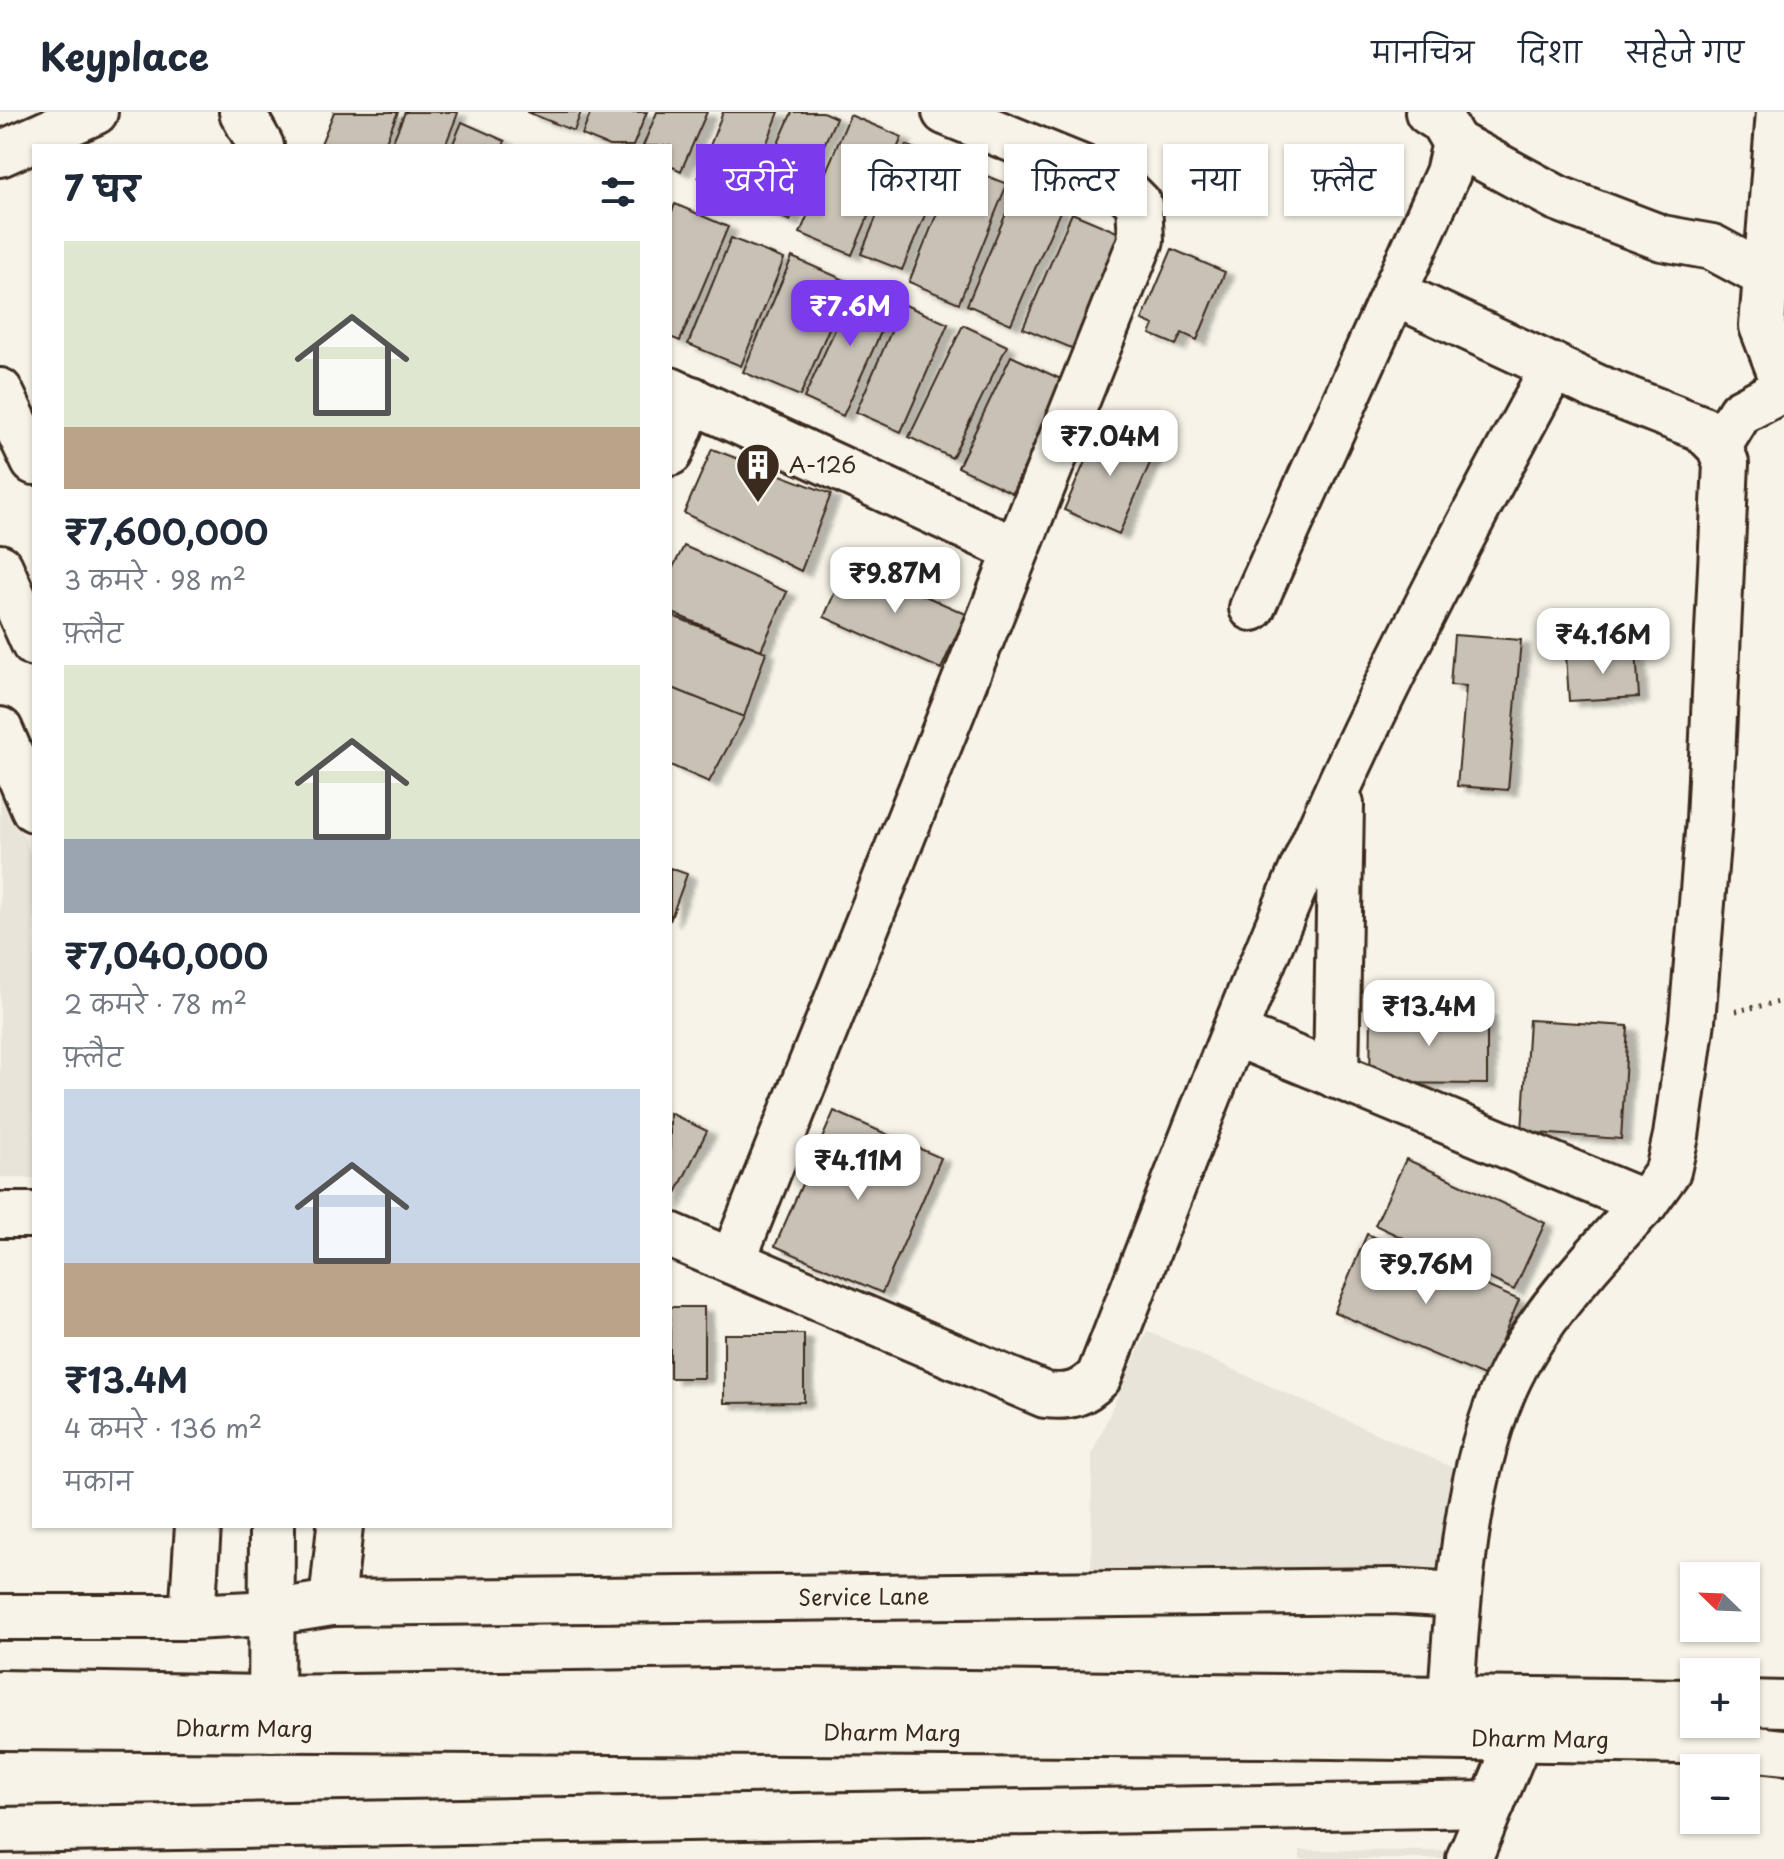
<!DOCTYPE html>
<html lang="hi">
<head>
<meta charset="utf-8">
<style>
	body { margin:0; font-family:"Playpen Sans","Playpen Sans Deva",sans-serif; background:#f6f6f7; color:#1f2937; height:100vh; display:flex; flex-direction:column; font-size:30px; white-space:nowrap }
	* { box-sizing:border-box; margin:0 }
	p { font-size:26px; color:#747a83 }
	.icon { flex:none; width:44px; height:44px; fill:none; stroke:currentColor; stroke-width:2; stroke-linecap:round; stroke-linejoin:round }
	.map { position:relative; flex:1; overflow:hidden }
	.side { position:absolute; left:32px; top:32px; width:640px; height:1384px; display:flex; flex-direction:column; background:#fff; border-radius:0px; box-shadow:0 2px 6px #0004 }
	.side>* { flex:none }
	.banner { position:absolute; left:696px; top:32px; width:760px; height:72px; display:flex; gap:16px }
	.needle { width:52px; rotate:293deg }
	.controls { position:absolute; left:1680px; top:1450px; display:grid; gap:16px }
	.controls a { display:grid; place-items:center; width:80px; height:80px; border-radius:0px; background:#fff; box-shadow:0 2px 6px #0004; font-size:40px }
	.price { position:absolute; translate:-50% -68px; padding:0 18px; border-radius:16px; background:#fff; color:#222; font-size:26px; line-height:52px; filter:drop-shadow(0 2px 4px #0008) }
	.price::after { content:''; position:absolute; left:50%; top:48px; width:24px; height:18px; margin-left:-12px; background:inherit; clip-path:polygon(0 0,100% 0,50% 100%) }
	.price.selected { background:#7c3aed; color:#fff }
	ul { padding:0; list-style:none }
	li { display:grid; align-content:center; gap:16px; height:424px; padding:0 32px }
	li span { display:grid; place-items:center; height:248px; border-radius:0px; color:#555 }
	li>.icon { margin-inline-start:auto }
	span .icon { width:144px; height:144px; fill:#fffc; stroke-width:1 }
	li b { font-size:34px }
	h2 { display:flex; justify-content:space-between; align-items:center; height:96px; padding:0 32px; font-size:34px }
	.chip { padding:0 28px; border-radius:0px; background:#fff; box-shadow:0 2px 6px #0004; font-size:28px; line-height:72px }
	.chip.selected { background:#7c3aed; color:#fff }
	header { display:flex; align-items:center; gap:48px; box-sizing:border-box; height:112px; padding:0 40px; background:#fff; border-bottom:2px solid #e0e1e3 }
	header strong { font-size:38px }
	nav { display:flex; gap:44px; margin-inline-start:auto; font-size:28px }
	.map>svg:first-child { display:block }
	.built { fill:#e9e4d9 }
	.building { fill:#c8c1b6; stroke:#3b2a1e; stroke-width:2; filter:url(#shadow) }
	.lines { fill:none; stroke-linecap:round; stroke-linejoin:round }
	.minor-casing { stroke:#3b2a1e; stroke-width:50 }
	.tertiary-casing { stroke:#3b2a1e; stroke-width:50 }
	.secondary-casing { stroke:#3b2a1e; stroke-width:50 }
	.path { stroke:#3b2a1e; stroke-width:5; stroke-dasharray:2 6; stroke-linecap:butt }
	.minor { stroke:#f7f3e8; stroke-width:44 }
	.tertiary { stroke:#f7f3e8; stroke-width:44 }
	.secondary { stroke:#f7f3e8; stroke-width:44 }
	.labels { text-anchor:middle; stroke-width:7; stroke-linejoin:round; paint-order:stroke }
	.poi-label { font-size:22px; fill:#3b2a1e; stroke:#f7f3e8; text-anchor:start }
	.street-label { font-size:22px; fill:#3b2a1e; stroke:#f7f3e8 }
</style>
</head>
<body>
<header>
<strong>Keyplace</strong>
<nav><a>मानचित्र</a><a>दिशा</a><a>सहेजे गए</a></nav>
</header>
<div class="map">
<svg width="1784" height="1747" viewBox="0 0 1784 1747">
	<defs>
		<filter id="shadow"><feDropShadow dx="9" dy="5" stdDeviation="2" flood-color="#0004"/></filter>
	</defs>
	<rect width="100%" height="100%" fill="#f7f3e8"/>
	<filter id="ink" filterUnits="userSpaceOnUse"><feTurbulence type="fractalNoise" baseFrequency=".0125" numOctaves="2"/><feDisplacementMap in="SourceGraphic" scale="16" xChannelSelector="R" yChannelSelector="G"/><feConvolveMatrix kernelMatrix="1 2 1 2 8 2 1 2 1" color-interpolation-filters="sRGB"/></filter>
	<g filter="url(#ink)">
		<path class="built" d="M0 664 34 750V1066L0 1065Z
			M1147 1219 1465 1361 1449 1480 1091 1489 1092 1341Z
			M1300 1738 1448 1739 1445 1747H1300Z"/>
		<path class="building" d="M334 0H398L384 34H320Z
			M405 0H456L458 1 445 34H391Z
			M527 0H581L574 19Z
			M591 0H647L633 34H609L582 23Z
			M657 0H707L681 59 670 54V34H643Z
			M723 0H779L746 84 698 65Z
			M792 0H823L836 6 790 109 751 92Z
			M850 3 902 25 852 143 800 121Z
			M462 10 505 29 503 34H452Z
			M906 33 947 50 902 158 861 142Z
			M957 52 1007 72 959 191 909 170Z
			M1016 78 1061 97 1011 212 967 193Z
			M675 92 728 115 680 229 670 225V104Z
			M1072 101 1124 123 1074 237 1023 216Z
			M731 126 784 147 741 254 688 232Z
			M1172 137 1225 160 1197 228 1182 221 1176 233 1150 222 1154 213 1142 208Z
			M792 145 849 170 800 284 743 260Z
			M857 169 896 187 843 304 804 286Z
			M903 192 948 212 901 320 856 300Z
			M963 213 1007 234 952 346 909 325Z
			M1011 244 1065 269 1012 381 958 355Z
			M1102 310 1157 335 1119 422 1064 398Z
			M712 337 831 382 801 459 684 401Z
			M684 434 787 480 761 538 670 500V461Z
			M848 450 966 502 941 557 824 505Z
			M670 503 766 540 744 605 670 575Z
			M1454 523 1521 528 1508 678 1457 674 1466 574 1450 573Z
			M1636 538 1639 585 1569 589 1566 543Z
			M670 575 744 605 709 670 670 653Z
			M670 756 687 762 670 809Z
			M1371 900H1487V972L1370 971Z
			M1529 908 1628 914 1621 1027 1522 1020Z
			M834 999 941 1046 882 1181 775 1134Z
			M670 1001 707 1019 670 1093Z
			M1406 1047 1545 1111 1514 1178 1375 1113Z
			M1367 1122 1519 1188 1486 1265 1334 1200Z
			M670 1195H704V1266H670Z
			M724 1222H804V1290L724 1291Z"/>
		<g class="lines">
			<g class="minor-casing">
				<g id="minor">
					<path d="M242 0 261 34"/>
					<path d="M1779 0 1762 214 1784 271"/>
					<path d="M1455 31 1557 86 1662 126 1712 135 1766 164"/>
					<path d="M0 42 95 0"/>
					<path d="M670 278 1016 438"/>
					<path d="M0 279 34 350"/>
					<path d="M1719 334 1740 300 1784 277"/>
					<path d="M670 341 692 287"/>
					<path d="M1252 496 1448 61 1455 31 1442 9 1428 0"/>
					<path d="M0 618 34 697"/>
					<path d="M1234 921 1645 1091 1668 1059 1676 1024 1692 909 1709 708 1726 351 1719 334 1701 316 1596 275 1396 182"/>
					<path d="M1336 964 1341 692"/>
					<path d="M0 1103H34"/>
					<path d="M670 1123 1045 1283C1070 1286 1082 1282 1099 1265 1177 1066 1252 864 1341 670 1406 529 1480 390 1554 254"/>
					<path d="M733 1148 1141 128 1139 92 1117 70 945 0"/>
					<path id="s1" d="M198 1414 192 1505 270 1501 332 1491 1393 1479 1457 1483"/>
					<path d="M332 1491 340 1414"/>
					<path d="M0 1505H192"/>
					<path d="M1451 1587C1457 1487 1466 1354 1510 1264 1537 1207 1601 1137 1645 1091"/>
					<path d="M0 1718 1492 1692"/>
					<path d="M1469 1747 1519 1627"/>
				</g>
			</g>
			<g class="tertiary-casing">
				<path id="tertiary" d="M0 455 34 532
					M271 1617 272 1414"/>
			</g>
			<g class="secondary-casing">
				<g id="secondary">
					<path d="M0 1581 269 1586 799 1579 1694 1590"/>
					<path d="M1746 1591 1784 1592"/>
					<path id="s2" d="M0 1615 1263 1623 1683 1629 1784 1640"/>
				</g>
			</g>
			<path class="path" d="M1736 899 1784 889"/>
			<use href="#minor" class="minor"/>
			<use href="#tertiary" class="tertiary"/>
			<use href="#secondary" class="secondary"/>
		</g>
	</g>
	<defs>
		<g id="building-pin" transform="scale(2.3)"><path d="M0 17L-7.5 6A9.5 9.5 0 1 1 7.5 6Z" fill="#3b2a1e" stroke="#f7f3e8"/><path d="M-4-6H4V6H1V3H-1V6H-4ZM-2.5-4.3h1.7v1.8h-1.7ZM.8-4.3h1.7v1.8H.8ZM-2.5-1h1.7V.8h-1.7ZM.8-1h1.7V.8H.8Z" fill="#fff"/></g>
	</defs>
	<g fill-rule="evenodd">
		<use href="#building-pin" x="758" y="353"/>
	</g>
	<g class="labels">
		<g class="poi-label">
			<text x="789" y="361">A-126</text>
		</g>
		<g class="street-label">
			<text dy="8" stroke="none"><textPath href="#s1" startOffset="764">Service Lane</textPath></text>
			<text dy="8" stroke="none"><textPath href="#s2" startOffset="244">Dharm Marg</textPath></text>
			<text dy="8" stroke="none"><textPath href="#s2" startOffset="892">Dharm Marg</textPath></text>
			<text dy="8" stroke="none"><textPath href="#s2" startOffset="1540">Dharm Marg</textPath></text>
		</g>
	</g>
</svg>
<div class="controls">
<a><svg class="needle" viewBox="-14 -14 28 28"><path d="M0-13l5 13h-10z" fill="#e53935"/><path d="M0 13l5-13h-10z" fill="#747a83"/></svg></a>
<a>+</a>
<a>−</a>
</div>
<b class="price selected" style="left:850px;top:236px">₹7.6M</b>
<b class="price" style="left:1110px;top:366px">₹7.04M</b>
<b class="price" style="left:895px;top:503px">₹9.87M</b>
<b class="price" style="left:1603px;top:564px">₹4.16M</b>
<b class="price" style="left:1429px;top:936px">₹13.4M</b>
<b class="price" style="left:858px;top:1090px">₹4.11M</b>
<b class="price" style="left:1426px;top:1194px">₹9.76M</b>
<div class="banner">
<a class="chip selected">खरीदें</a>
<a class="chip">किराया</a>
<a class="chip">फ़िल्टर</a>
<a class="chip">नया</a>
<a class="chip">फ़्लैट</a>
</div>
<section class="side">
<h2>7 घर<svg class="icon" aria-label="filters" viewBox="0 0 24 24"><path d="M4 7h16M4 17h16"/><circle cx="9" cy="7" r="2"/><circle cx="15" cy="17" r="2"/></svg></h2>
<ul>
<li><span style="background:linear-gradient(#dfe7d0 75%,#b9a48a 0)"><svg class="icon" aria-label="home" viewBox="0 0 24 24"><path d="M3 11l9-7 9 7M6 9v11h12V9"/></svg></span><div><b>₹7,600,000</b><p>3 कमरे · 98 m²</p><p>फ़्लैट</p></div></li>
<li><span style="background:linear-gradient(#dfe7d0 70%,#9aa5b1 0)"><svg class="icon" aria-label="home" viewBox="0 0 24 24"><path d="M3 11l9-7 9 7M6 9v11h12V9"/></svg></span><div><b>₹7,040,000</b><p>2 कमरे · 78 m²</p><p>फ़्लैट</p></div></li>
<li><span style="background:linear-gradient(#c9d6e8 70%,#b9a48a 0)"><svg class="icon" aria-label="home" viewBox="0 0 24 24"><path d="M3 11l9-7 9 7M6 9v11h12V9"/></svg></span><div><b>₹13.4M</b><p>4 कमरे · 136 m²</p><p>मकान</p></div></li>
</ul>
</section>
</div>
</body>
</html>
